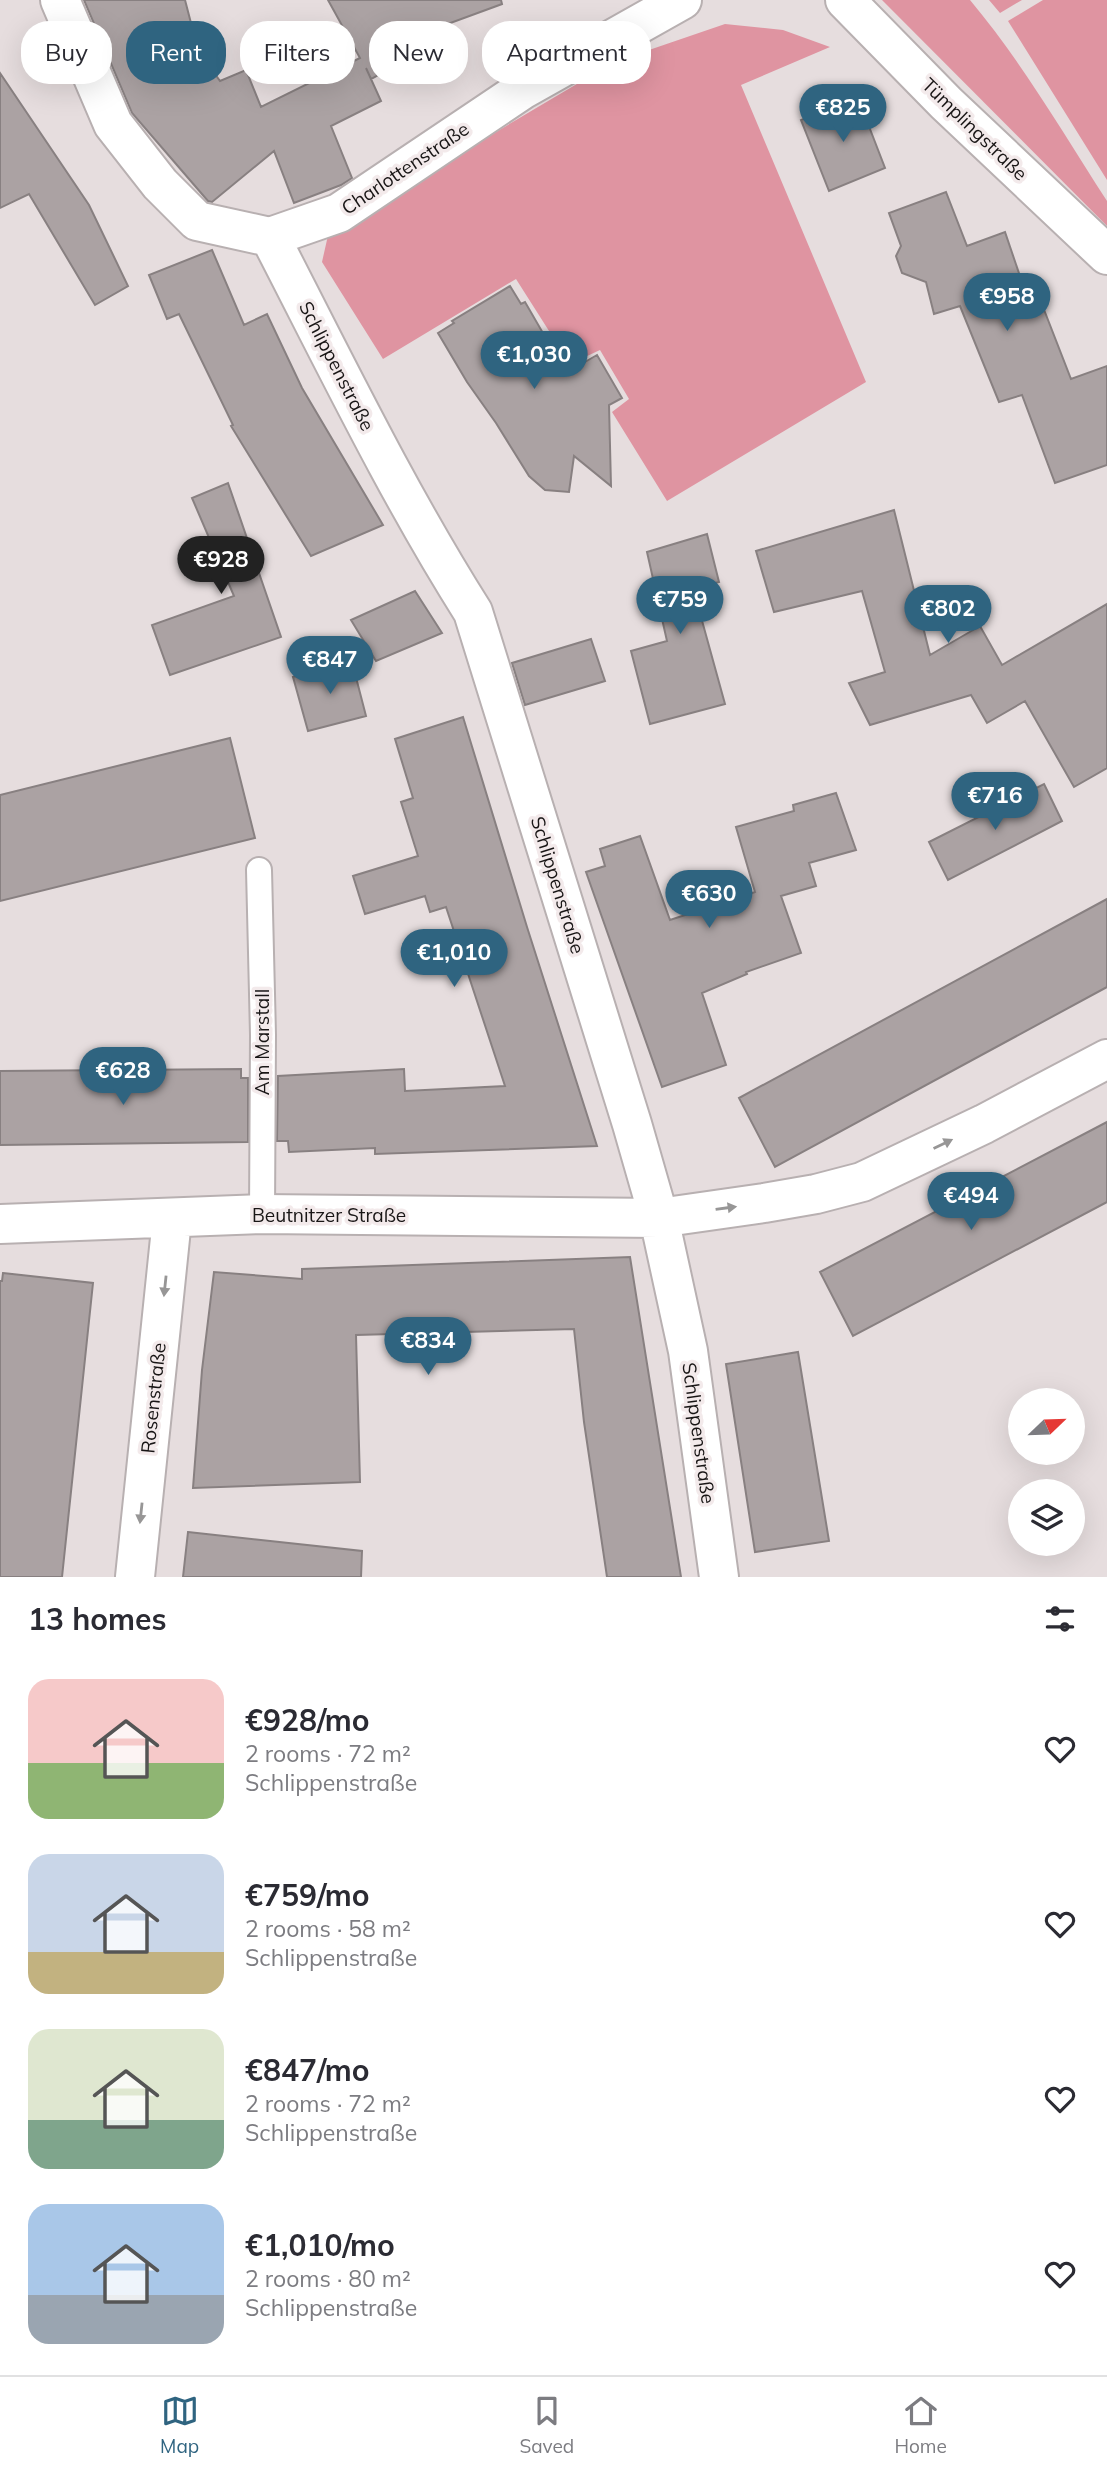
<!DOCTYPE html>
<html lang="en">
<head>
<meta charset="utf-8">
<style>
	body { margin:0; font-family:Mulish,sans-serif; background:#f7f7f7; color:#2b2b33; height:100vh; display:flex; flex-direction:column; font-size:26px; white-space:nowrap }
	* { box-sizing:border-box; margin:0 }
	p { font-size:23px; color:#7c7c81 }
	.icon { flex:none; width:38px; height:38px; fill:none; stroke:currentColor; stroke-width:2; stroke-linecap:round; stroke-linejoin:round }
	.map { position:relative; height:1577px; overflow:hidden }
	.sheet { display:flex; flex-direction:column; background:#fff; flex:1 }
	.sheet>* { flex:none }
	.top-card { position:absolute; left:21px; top:21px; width:700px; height:63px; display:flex; gap:14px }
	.needle { width:46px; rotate:67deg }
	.tools { position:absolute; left:1008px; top:1388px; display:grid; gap:14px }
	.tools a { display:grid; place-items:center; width:77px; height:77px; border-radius:50%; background:#fff; box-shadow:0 7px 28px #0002; font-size:35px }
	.price { position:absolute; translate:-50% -60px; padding:0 16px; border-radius:24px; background:#2f6480; color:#fff; font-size:23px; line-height:46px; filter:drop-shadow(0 2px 4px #0008) }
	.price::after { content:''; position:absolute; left:50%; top:42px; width:21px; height:16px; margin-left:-10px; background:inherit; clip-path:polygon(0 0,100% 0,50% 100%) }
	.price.current { background:#222; color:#fff }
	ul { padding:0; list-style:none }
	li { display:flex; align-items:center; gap:21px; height:175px; padding:0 28px }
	li span { display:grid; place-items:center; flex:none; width:196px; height:140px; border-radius:21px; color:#555 }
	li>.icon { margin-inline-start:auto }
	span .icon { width:84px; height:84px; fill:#fffc; stroke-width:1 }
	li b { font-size:30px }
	h2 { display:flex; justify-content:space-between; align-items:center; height:84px; padding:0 28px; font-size:30px }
	.chip { padding:0 24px; border-radius:28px; background:#fff; box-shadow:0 7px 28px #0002; font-size:24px; line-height:63px }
	.chip.current { background:#2f6480; color:#fff }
	.menu { display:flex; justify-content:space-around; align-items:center; height:98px; border-top:2px solid #e1e1e2; background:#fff; font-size:19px; color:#7c7c81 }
	.menu a { display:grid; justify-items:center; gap:4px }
	.menu .current { color:#2f6480 }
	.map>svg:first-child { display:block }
	.green { fill:#df94a1 }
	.building { fill:#aba2a3; stroke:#888081; stroke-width:2 }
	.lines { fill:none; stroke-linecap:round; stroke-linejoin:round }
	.lane-casing { stroke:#b8b0b1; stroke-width:28 }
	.street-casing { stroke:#b8b0b1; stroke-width:42 }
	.lane { stroke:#fff; stroke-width:24 }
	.street { stroke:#fff; stroke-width:38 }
	.oneway { fill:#979696 }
	.labels { text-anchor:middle; stroke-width:7; stroke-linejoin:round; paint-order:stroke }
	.street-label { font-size:19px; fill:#181515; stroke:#f3eaeb }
</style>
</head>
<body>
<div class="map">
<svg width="1107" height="1577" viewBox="0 0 1107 1577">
	<rect width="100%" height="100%" fill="#e6ddde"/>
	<path class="green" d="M882 0H970C1022 62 1063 133 1107 201V226Z
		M989 0H1022L1000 13Z
		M1043 0H1107V180L1008 21Z
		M725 24 783 30 830 47 741 85 866 382 667 501 612 412 629 399 600 350 570 364 516 279 383 359 322 262 329 231 614 62Z"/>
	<path class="building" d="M84 0H185L198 50 220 81 246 70 261 107 360 58 328 0H501L502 4 423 33 430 46 371 79 366 68 381 101 331 126 352 178 341 185 294 203 274 151 212 202 208 201 132 113Z
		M0 73 89 205 128 286 95 305 29 194 0 208Z
		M858 98 885 168 829 191 801 120Z
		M946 192 967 246 1005 232 1024 288 1034 284 1071 379 1107 366V465L1055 483 1022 395 999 402 960 306 934 314 926 282 902 273 896 256 901 246 889 213Z
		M212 250 244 325 267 314 302 388 383 525 311 556 231 426 233 425 179 314 167 319 149 275Z
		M510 286 521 304 525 302 566 373 597 355 622 398 609 405 611 486 574 456 569 492 545 490 529 476 496 423 467 382 438 333 454 323 452 321Z
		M228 483 281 637 170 675 152 625 234 596 192 498Z
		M894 510 930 655 980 626 1002 665 1107 604V768L1074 787 1025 701 987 723 971 695 870 725 849 683 885 672 862 591 774 612 756 551Z
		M707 534 719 582 693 588 725 704 650 724 631 651 667 641 647 552Z
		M415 591 442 633 376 661 351 620Z
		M591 639 605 681 525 705 512 663Z
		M352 662 366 716 308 731 293 677Z
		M463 717 527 927 597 1146 375 1154V1148L289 1152 288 1141H277L278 1076 404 1069 405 1091 505 1086 446 907 430 912 425 896 365 914 353 876 418 856 401 802 413 798 395 739Z
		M230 738 255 838 0 901V795Z
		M1044 784 1062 821 948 880 929 842Z
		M836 793 856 850 809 863 816 886 781 896 801 953 746 972 747 974 702 993 726 1065 662 1087 586 872 605 866 600 849 640 836 670 920 755 892 736 827 794 811 793 805Z
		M1107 899V987L775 1167 739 1098Z
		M241 1069V1078H248V1142L0 1145V1071Z
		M1107 1122V1202L853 1336 820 1272Z
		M630 1257 681 1577H607L584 1422 574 1329 356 1335 360 1482 193 1488 202 1370 214 1272 302 1279V1269Z
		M3 1273 93 1283 62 1577H0V1281H2Z
		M798 1352 829 1541 755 1552 726 1364Z
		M188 1532 362 1551 361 1577H183Z"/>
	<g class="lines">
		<g class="lane-casing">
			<path id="lane" d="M259 870 263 1035 262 1214"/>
		</g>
		<g class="street-casing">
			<path id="street" d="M60 0 113 124 160 184 197 221 270 237 339 213 522 90 682 0
				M845 0 946 103 1107 255
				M270 237C335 363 397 492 473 612L632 1124 659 1218 688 1351 719 1577
				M0 1224 262 1214 659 1218 764 1203 816 1194 862 1182 984 1124 1107 1059
				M135 1577 172 1219"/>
		</g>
		<use href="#lane" class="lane"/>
		<use href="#street" class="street"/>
	</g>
	<defs><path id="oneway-solid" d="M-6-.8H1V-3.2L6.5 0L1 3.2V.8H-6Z" transform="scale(1.75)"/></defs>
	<g class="oneway">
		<use href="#oneway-solid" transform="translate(943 1144) rotate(-26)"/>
		<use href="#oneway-solid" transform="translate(726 1208) rotate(-8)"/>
		<use href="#oneway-solid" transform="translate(165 1286) rotate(96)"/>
		<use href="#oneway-solid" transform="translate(141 1513) rotate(96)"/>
	</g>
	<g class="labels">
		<g class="street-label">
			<text transform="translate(975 129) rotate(44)" y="7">Tümplingstraße</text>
			<text transform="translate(405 168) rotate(-34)" y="7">Charlottenstraße</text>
			<text transform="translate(337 366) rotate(63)" y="7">Schlippenstraße</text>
			<text transform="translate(558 885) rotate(73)" y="7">Schlippenstraße</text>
			<text transform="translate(262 1042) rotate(-90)" y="7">Am Marstall</text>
			<text x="329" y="1222">Beutnitzer Straße</text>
			<text transform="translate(153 1398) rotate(-84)" y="7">Rosenstraße</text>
			<text transform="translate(699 1433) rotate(82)" y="7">Schlippenstraße</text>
		</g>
	</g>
</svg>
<div class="tools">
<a><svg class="needle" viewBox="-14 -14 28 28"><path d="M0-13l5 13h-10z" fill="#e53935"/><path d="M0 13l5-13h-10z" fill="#7c7c81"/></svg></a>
<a><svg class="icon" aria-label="layers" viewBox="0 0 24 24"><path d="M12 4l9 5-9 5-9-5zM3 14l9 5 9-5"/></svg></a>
</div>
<b class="price" style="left:843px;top:144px">€825</b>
<b class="price" style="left:1007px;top:333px">€958</b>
<b class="price" style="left:534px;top:391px">€1,030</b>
<b class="price current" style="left:221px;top:596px">€928</b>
<b class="price" style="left:680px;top:636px">€759</b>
<b class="price" style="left:948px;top:645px">€802</b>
<b class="price" style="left:330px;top:696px">€847</b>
<b class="price" style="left:995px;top:832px">€716</b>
<b class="price" style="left:709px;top:930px">€630</b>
<b class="price" style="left:454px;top:989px">€1,010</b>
<b class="price" style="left:123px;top:1107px">€628</b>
<b class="price" style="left:971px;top:1232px">€494</b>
<b class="price" style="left:428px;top:1377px">€834</b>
<div class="top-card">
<a class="chip">Buy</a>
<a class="chip current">Rent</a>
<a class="chip">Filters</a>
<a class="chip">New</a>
<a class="chip">Apartment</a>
</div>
</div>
<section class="sheet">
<h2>13 homes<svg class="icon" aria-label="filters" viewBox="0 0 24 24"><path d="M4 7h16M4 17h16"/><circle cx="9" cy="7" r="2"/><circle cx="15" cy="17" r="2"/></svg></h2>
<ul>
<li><span style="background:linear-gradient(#f6c9c9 60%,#8fb573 0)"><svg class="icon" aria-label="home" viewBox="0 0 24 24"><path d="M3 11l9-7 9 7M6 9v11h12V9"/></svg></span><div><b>€928/mo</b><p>2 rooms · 72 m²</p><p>Schlippenstraße</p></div><svg class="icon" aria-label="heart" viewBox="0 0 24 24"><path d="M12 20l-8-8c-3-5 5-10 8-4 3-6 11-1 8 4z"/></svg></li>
<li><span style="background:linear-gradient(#c9d6e8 70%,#c2b280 0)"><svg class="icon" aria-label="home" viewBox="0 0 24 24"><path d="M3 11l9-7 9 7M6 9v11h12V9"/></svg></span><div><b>€759/mo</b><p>2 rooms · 58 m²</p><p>Schlippenstraße</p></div><svg class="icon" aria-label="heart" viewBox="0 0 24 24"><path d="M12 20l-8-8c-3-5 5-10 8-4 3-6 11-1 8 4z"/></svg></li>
<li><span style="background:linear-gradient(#dfe7d0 65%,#7fa58c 0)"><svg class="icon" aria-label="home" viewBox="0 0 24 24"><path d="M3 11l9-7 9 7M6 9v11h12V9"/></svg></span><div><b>€847/mo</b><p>2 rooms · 72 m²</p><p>Schlippenstraße</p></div><svg class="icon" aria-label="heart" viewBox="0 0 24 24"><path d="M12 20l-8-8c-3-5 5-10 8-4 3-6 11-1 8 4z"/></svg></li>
<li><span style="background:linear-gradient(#a9c7e8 65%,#9aa5b1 0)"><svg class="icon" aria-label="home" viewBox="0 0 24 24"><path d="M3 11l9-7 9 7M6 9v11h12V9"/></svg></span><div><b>€1,010/mo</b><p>2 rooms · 80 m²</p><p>Schlippenstraße</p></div><svg class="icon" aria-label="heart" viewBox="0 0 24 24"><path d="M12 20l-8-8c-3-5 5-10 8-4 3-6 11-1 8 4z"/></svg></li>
</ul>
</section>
<nav class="menu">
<a class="current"><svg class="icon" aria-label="map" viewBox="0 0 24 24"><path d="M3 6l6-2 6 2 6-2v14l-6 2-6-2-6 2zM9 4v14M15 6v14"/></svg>Map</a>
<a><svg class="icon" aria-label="saved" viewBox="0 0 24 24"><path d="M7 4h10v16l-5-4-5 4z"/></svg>Saved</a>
<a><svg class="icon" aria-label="home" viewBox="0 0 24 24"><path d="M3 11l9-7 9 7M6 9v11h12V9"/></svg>Home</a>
</nav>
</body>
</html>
